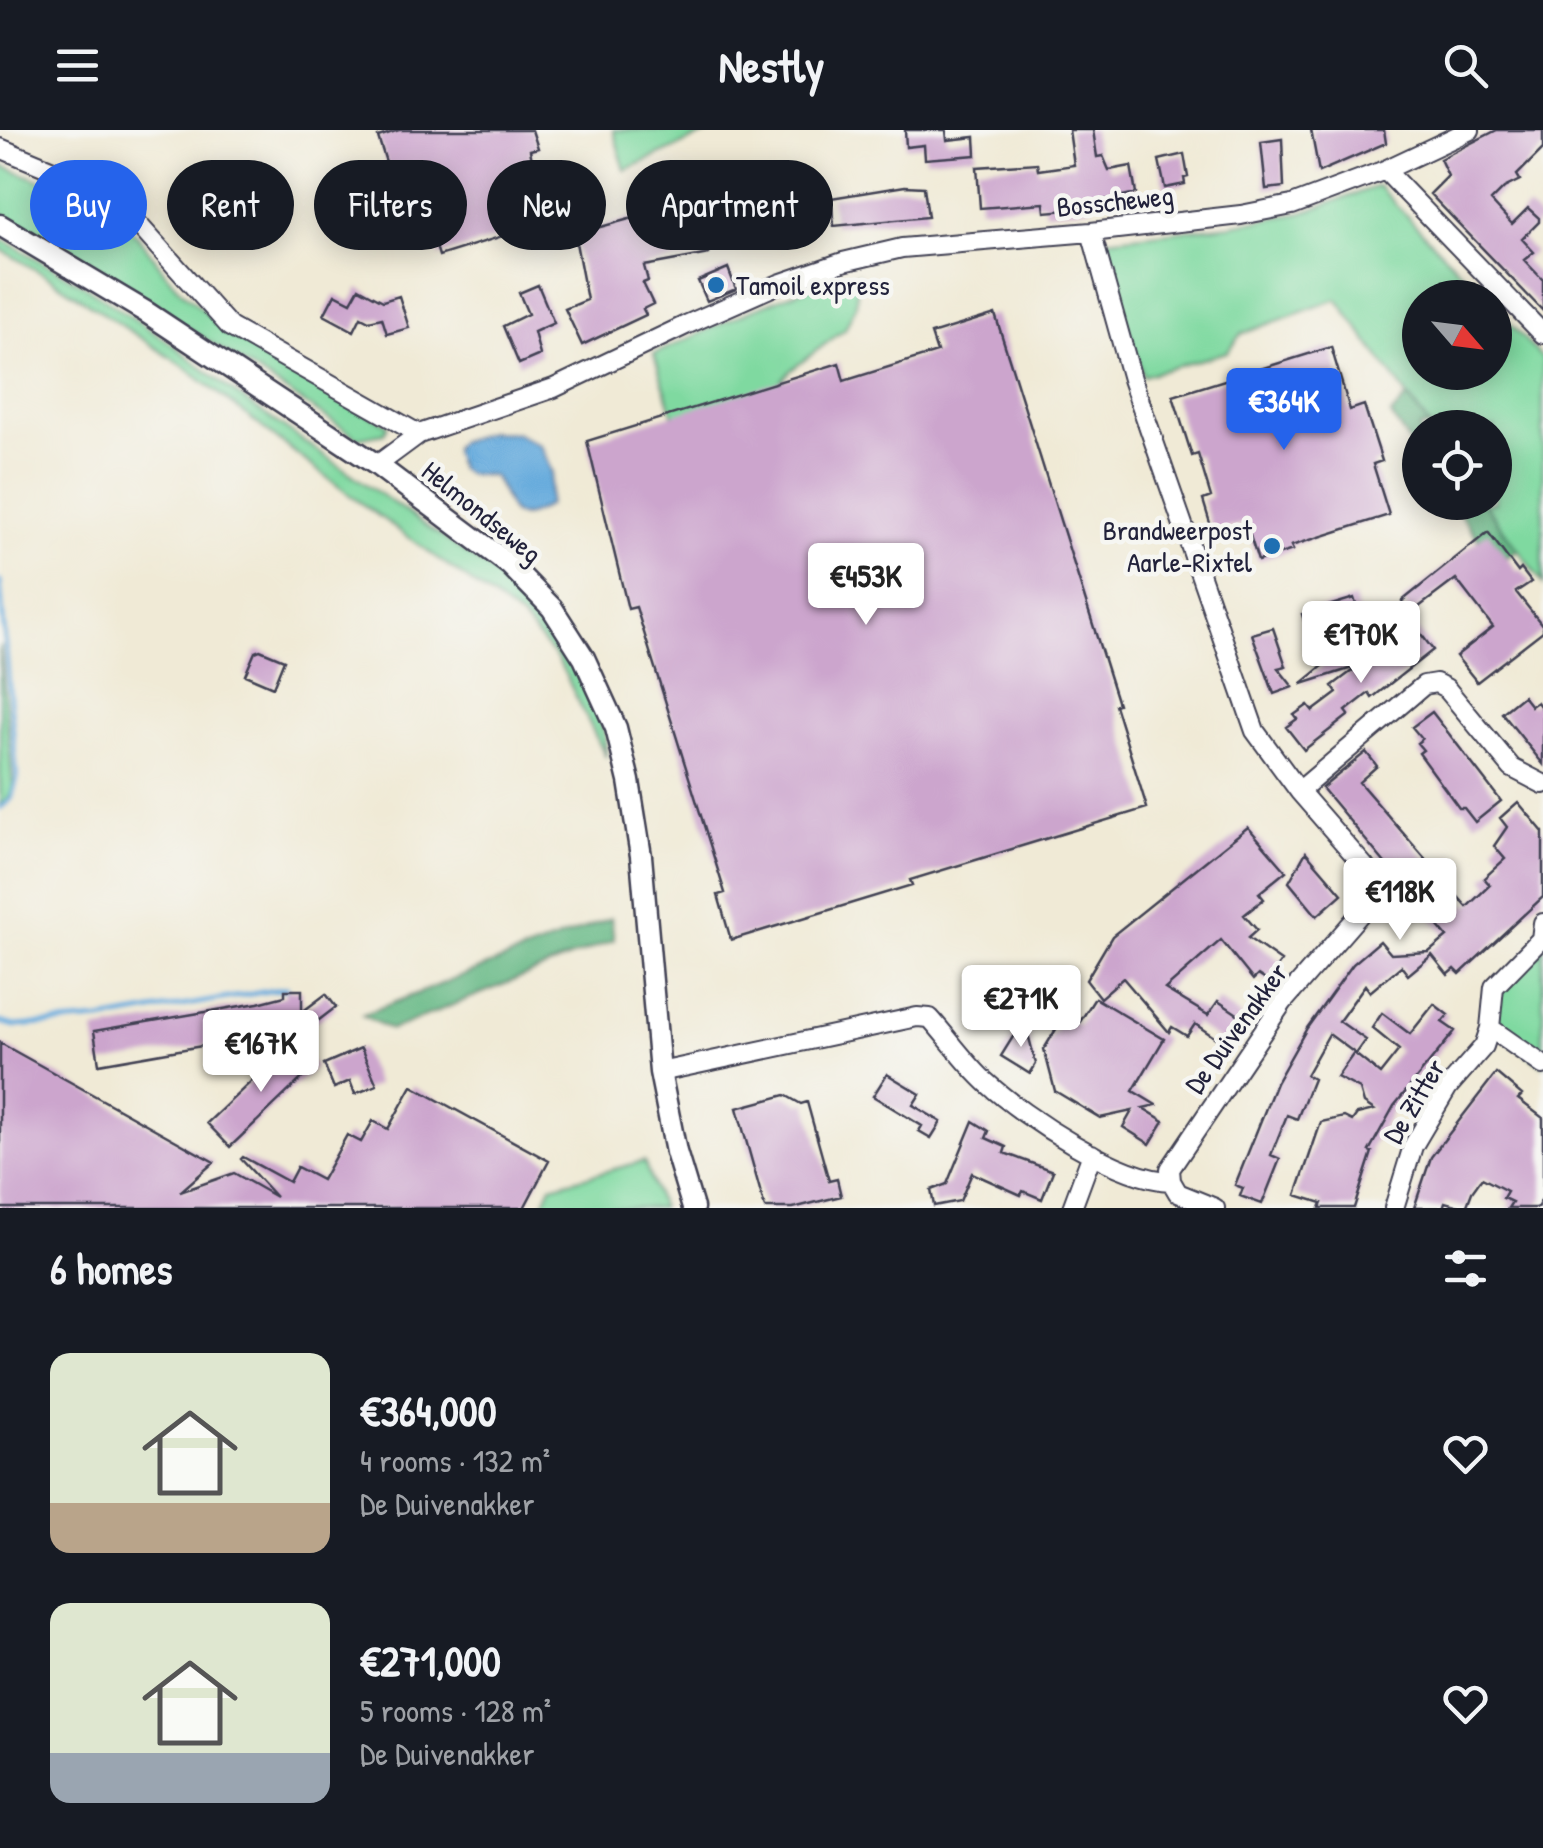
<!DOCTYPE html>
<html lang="en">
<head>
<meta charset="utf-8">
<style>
	body { margin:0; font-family:"Patrick Hand",sans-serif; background:#242831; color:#f1f3f6; height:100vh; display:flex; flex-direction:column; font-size:38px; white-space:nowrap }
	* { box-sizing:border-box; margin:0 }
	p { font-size:32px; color:#9ea1a6 }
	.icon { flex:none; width:55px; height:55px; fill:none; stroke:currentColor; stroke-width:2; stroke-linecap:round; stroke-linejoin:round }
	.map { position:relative; height:1078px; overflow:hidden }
	.drawer { display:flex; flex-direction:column; background:#171b24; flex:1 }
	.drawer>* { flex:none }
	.top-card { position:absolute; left:30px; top:30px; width:1000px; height:90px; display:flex; gap:20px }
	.needle { width:65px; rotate:118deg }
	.controls { position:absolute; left:1402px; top:150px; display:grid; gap:20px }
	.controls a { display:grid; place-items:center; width:110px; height:110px; border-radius:50%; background:#171b24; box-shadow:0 5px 25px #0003; font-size:50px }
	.price { position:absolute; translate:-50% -85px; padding:0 22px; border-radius:10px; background:#fff; color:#222; font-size:32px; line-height:65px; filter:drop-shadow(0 2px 5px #0008) }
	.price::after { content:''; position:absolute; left:50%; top:60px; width:30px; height:22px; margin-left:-15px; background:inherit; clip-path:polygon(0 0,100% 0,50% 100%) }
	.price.active { background:#2563eb; color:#fff }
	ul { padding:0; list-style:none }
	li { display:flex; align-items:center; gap:30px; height:250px; padding:0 50px }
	li span { display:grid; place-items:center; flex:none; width:280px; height:200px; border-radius:20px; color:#555 }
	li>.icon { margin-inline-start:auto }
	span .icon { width:120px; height:120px; fill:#fffc; stroke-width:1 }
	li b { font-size:42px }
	h2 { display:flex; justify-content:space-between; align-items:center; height:120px; padding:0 50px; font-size:42px }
	.chip { padding:0 35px; border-radius:45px; background:#171b24; box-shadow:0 5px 25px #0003; font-size:35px; line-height:90px }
	.chip.active { background:#2563eb; color:#fff }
	header { display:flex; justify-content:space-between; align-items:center; height:130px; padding:0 50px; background:#171b24; font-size:45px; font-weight:700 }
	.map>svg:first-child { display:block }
	.green { fill:#7fd9a0; stroke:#507e6e; stroke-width:2.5 }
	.forest { fill:#67b986; stroke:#446e60; stroke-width:2.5 }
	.water { fill:#67acdd; stroke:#44678c; stroke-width:2.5 }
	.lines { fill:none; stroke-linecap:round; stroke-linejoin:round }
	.stream { stroke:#67acdd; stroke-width:5 }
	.building { fill:#cca5cd }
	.minor-casing { stroke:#414052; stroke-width:22 }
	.tertiary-casing { stroke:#414052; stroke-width:25 }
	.minor { stroke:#fff; stroke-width:18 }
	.tertiary { stroke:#fff; stroke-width:20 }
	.poi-dot { fill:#1f6fb2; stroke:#f6f6f2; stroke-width:4 }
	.labels { text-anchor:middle; stroke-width:9; stroke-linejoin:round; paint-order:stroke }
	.street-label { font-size:28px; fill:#22223b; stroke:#f6f6f2 }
	.poi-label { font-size:28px; fill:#22223b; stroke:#f6f6f2; text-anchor:start }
</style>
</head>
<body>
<header><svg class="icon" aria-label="menu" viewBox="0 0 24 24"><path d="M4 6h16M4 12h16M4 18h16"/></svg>Nestly<svg class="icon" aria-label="search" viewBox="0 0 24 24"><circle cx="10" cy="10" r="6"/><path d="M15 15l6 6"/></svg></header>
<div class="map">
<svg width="1543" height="1078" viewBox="0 0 1543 1078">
	<rect width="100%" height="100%" fill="#f6f6f2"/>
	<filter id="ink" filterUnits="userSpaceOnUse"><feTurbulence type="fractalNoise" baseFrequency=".01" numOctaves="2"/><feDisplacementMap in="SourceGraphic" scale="20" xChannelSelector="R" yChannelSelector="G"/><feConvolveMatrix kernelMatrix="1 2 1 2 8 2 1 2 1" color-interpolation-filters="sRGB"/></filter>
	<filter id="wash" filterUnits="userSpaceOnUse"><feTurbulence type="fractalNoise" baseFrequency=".0048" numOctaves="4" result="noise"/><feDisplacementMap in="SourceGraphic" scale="40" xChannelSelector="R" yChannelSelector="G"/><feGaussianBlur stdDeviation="2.25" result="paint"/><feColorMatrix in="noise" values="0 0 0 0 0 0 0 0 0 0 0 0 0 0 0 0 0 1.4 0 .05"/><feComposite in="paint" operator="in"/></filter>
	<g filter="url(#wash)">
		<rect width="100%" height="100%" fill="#f0ead6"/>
		<path class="green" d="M613 0H715L625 40Z
			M0 35C41 51 90 67 125 94 147 112 159 139 179 159 239 214 312 258 386 293L388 296 384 303 358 308 68 120 0 84Z
			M1378 56 1485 167 1420 168V242H1495V178L1543 229V454L1484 373 1495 372V298L1430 297 1337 169 1241 204 1227 222 1143 246 1098 110 1231 95 1302 83Z
			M0 108 85 156 172 214 237 265 500 447 545 492 562 516 595 578 605 604 606 627 558 530 522 489 351 366 183 236 50 148 0 119Z
			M858 144 856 175 845 199 791 240 774 258 675 291 654 224C721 195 786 160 858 144Z
			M0 515 13 655 11 664 0 677Z
			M1543 811V935L1490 898 1494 857Z
			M644 1031 661 1078H541L551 1056Z"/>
		<path class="forest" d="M1407 267 1430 297 1420 298V329L1391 285Z
			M1452 373H1484L1518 420 1496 433Z
			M611 788 614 810 391 900 362 885Z"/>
		<path class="water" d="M489 302 516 303 541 316 552 343 548 375C505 404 511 370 493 346L469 344 459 339 453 321 458 312Z"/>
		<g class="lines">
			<path class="stream" d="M0 451 17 649 11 669 0 678
				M0 892 15 896 100 890 286 858"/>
		</g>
		<g id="blocks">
			<path class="building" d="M399 0H532L538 18 530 20 544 93 439 126 414 47 393 54 378 7Z
				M905 0H946L947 10 975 7 976 25 925 29 924 15 906 17Z
				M1069 0H1093L1097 27 1103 26 1109 40 1131 36 1136 63 1092 73 1093 77 1068 80 1045 82 1044 73 980 78 977 37 1037 33 1038 40 1074 35Z
				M1311 0H1384L1386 13 1319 42Z
				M1497 0H1543V19L1517 45 1520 50 1504 58 1491 71 1512 94 1528 78 1539 88V92L1522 109 1534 122 1524 130 1543 150V181L1430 64 1448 46 1440 29Z
				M1282 9 1284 57 1266 59 1261 12Z
				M1184 24 1188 47 1184 48 1185 54 1165 58 1159 30Z
				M735 43 742 79 737 81 740 98 705 104 709 124 644 136 648 151 643 153 653 174 643 179 646 185 582 215 565 179 587 170 570 81 593 76 597 98 651 83 648 67 660 65 659 56Z
				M905 56 924 57 928 87 834 96 831 68Z
				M728 138 736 159 707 171 698 151Z
				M538 155 554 193 534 202 540 225 519 234 503 196 528 184 519 163Z
				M359 158 383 171 399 166 409 198 387 204 382 188 369 191 361 187 354 201 324 185 335 164 351 172Z
				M995 184 1118 574 1115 575 1147 678 910 750 912 755 731 810 718 765 725 763 636 477 628 479 587 311 839 233 844 251 937 222 931 204Z
				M1331 217 1350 280 1364 275 1382 331 1373 334 1389 385 1291 416 1293 420 1258 431 1246 393 1213 403 1203 370 1211 367 1198 324 1192 326 1173 266Z
				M1488 402 1518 442 1521 439 1531 452 1516 462 1543 496V501L1477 552 1456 526 1493 497 1456 449 1411 483 1402 471Z
				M1354 468 1359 484 1307 501 1302 484Z
				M1412 492 1433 520 1372 568 1369 563 1346 581 1349 585 1304 620 1286 597 1297 589 1294 585 1308 575 1313 581 1337 563 1332 556 1360 535 1364 540 1389 520 1385 514Z
				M1273 498 1286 536 1278 538 1293 557 1274 564 1252 504Z
				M260 520 284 530 273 557 245 545 255 522Z
				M1340 522 1352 538 1302 554V553Z
				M1523 566 1531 576 1537 572 1543 580V634L1502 583Z
				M1432 582 1501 671 1475 692 1464 678H1459L1419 623 1423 620 1417 613 1422 609 1412 597Z
				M1366 622 1377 636 1359 652 1467 777 1490 755 1484 748 1505 729 1494 716 1507 697 1500 688 1518 672 1543 702V767L1460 844 1455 839 1448 845 1432 825 1408 845 1401 836 1370 862 1365 855 1339 891 1366 910 1356 924 1329 904 1306 945 1313 949 1297 989 1287 985 1271 1025 1280 1029 1262 1074 1240 1066 1243 1058 1235 1055 1276 953 1307 898 1353 834 1380 811 1391 824 1429 822 1447 807 1322 658Z
				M1248 697 1286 741 1259 763 1264 769 1244 785 1257 800 1248 808 1281 831 1267 851 1258 845 1253 850 1221 810 1165 859 1208 885 1218 871 1242 887 1223 913 1195 894 1187 906 1172 897 1169 902 1123 848 1100 868 1086 850 1112 806Z
				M1306 722 1342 764 1317 786 1289 752Z
				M285 860H302V882L326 864 336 877 319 890 258 899 259 906 99 934 94 901 258 873 285 866Z
				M1095 868 1164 909 1133 961 1156 975 1143 978 1164 991 1150 1014 1123 997 1132 981 1100 988 1055 961 1044 919 1064 886 1078 895Z
				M1434 874 1448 885 1442 892 1455 901 1394 976 1369 1021 1372 1022 1354 1078H1320L1322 1073 1296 1065 1321 992 1344 987 1352 991 1357 984 1374 980 1364 973 1360 959 1337 947 1354 923 1380 944 1399 920 1372 898 1382 883 1410 904Z
				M1024 889 1036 934 1030 944 1001 926Z
				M293 912 315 936 230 1017 207 993Z
				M0 913 214 1032 180 1062 234 1043 276 1067 241 1029 243 1027 289 1052 297 1037 322 1050 347 1005 361 1012 373 991 388 999 412 956 549 1031 524 1078H0Z
				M361 918 377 955 355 964 350 951 334 958 324 934Z
				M1496 943 1522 965 1518 969 1543 988V1067L1537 1078H1508L1512 1072 1503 1068 1507 1061 1482 1048 1472 1062 1466 1078 1445 1072 1443 1078H1414L1431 1027Z
				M887 944 920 964 913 975 941 992 931 1008 919 1001 922 996 873 966Z
				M785 965 801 974 807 972 829 1051 837 1049 841 1066 793 1078H765L737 978Z
				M973 991 989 1001 986 1008 1006 1017 1004 1023 1053 1041 1042 1069 1023 1061 1021 1065 972 1043 960 1071 934 1076 931 1060 947 1054Z"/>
		</g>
	</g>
	<g filter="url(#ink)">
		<use href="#blocks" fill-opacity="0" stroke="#414052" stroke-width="2.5"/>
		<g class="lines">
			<g class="minor-casing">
				<path id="minor" d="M0 18 96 58 120 74 230 197 419 304
					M1385 40 1543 204
					M377 335 419 304 554 258 688 194 779 154 843 132 902 118 1091 102 1241 85 1292 75 1385 40 1470 0
					M1299 661 1424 555 1436 553 1446 558 1512 638 1543 654
					M1490 898 1543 935
					M660 942 917 887 930 888C949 909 966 934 987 953 1025 988 1120 1050 1171 1051L1170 1039 1283 872 1373 769 1365 737 1299 661 1255 601 1132 249 1091 102
					M1171 1051 1178 1063 1215 1078
					M1072 1078 1092 1024
					M1394 1078 1413 1016 1448 957 1484 916 1490 898 1494 857 1541 809 1543 793"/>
			</g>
			<g class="tertiary-casing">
				<path id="tertiary" d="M0 95 146 182 377 335 510 435 552 478 584 528 616 598 629 651 641 726 660 942 676 1022 693 1078"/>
			</g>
			<use href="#minor" class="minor"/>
			<use href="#tertiary" class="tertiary"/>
		</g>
	</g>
	<g class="poi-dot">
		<circle cx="716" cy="155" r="10"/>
		<circle cx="1272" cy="416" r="10"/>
	</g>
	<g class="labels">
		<g class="street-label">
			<text transform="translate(1115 71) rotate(-6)" y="10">Bosscheweg</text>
			<text transform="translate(482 382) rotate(39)" y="10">Helmondseweg</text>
			<text transform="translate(1236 898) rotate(-54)" y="10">De Duivenakker</text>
			<text transform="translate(1414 971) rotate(-59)" y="10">De Zitter</text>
		</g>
		<g class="poi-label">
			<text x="736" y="165">Tamoil express</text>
			<text x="1252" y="410" text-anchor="end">Brandweerpost<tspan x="1252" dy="32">Aarle-Rixtel</tspan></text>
		</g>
	</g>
</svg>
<div class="controls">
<a><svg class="needle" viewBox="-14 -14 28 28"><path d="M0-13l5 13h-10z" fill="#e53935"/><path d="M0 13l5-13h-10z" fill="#9ea1a6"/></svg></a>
<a><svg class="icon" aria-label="locate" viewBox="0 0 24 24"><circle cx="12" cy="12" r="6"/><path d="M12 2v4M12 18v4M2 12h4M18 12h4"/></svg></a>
</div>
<b class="price active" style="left:1284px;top:323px">€364K</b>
<b class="price" style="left:866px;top:498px">€453K</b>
<b class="price" style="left:1361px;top:556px">€170K</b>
<b class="price" style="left:1400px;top:813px">€118K</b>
<b class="price" style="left:1021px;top:920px">€271K</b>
<b class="price" style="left:261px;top:965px">€167K</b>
<div class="top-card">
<a class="chip active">Buy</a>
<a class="chip">Rent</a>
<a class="chip">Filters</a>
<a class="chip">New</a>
<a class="chip">Apartment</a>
</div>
</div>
<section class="drawer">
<h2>6 homes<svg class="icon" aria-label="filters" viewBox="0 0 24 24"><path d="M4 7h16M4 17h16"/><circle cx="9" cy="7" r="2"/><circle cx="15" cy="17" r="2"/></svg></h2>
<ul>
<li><span style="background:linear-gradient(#dfe7d0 75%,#b9a48a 0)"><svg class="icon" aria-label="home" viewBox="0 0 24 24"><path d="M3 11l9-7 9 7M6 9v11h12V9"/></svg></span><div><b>€364,000</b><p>4 rooms · 132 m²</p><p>De Duivenakker</p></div><svg class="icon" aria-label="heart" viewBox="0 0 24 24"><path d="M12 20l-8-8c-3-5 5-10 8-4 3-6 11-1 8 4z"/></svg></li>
<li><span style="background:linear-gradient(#dfe7d0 75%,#9aa5b1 0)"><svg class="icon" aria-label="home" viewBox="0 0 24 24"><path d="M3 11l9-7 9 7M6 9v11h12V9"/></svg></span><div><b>€271,000</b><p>5 rooms · 128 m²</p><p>De Duivenakker</p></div><svg class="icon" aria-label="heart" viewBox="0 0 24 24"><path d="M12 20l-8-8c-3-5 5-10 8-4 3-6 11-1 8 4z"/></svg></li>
</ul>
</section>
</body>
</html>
